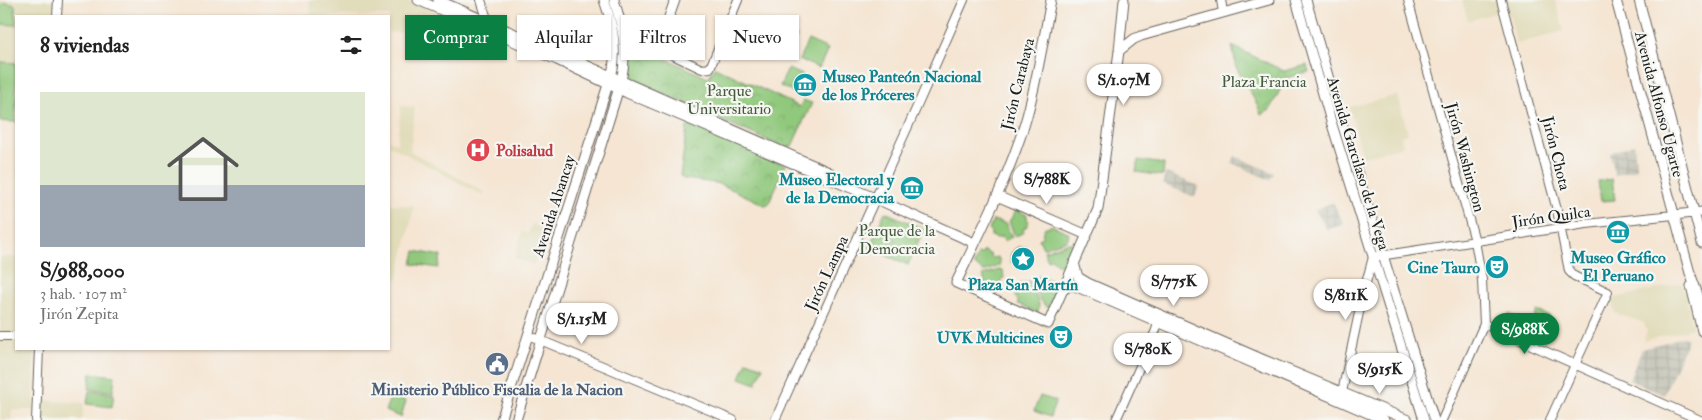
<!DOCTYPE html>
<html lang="es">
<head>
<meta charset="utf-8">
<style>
	body { margin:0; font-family:"IM FELL Double Pica",serif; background:#f2f2f2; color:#222; height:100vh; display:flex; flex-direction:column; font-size:19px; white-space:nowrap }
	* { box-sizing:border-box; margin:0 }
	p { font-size:16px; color:#767676 }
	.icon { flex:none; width:28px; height:28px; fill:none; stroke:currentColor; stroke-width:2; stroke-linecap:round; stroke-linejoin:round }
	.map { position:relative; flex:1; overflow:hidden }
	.drawer { position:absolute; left:15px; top:15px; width:375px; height:335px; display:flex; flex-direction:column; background:#fff; border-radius:0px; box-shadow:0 1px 4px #0004 }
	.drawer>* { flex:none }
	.top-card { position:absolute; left:405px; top:15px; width:475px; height:45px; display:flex; gap:10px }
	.price { position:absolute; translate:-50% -42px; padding:0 11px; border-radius:18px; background:#fff; color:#222; font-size:16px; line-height:32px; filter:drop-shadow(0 1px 2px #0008) }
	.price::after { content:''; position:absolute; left:50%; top:30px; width:15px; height:11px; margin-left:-8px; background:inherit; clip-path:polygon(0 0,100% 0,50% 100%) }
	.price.selected { background:#0b8043; color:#fff }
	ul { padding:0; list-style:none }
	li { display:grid; align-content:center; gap:10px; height:265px; padding:0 25px }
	li span { display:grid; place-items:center; height:155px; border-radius:0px; color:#555 }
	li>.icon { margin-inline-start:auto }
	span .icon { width:90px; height:90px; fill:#fffc; stroke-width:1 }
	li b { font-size:21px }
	h2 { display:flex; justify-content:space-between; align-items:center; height:60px; padding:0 25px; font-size:21px }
	.chip { padding:0 18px; border-radius:0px; background:#fff; box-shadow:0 1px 4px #0004; font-size:18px; line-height:45px }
	.chip.selected { background:#0b8043; color:#fff }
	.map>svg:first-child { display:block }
	.built { fill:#e1dcba }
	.industrial { fill:url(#industrial-grid) }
	.park { fill:url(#park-crowns); stroke:#56724c }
	.garden { fill:#90c87b; stroke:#56724c }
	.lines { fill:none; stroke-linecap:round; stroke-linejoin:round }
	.minor-casing { stroke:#68625c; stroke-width:10 }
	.major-casing { stroke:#68625c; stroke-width:11 }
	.minor { stroke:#fff; stroke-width:8 }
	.major { stroke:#fff; stroke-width:9 }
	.labels { text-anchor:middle; stroke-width:4.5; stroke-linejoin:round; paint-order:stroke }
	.culture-label { font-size:16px; font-weight:bold; fill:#0d838f; stroke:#f6f6f2; text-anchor:end }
	.park-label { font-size:16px; fill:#45583d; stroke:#f6f6f2 }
	.street-label { font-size:16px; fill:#1c1c1c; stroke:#f6f6f2 }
	.health-label { font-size:16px; font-weight:bold; fill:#be3a42; stroke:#f6f6f2; text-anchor:start }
	.service-label { font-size:16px; font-weight:bold; fill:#4e5e75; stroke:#f6f6f2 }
</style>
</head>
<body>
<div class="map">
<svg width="1702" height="420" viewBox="0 0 1702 420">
	<defs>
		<pattern id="industrial-grid" width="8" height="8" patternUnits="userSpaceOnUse" patternTransform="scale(1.25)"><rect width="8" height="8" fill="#c5c5b8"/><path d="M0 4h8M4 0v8" fill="none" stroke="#a9a99e"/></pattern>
		<pattern id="park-crowns" width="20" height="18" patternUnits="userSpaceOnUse" patternTransform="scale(1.25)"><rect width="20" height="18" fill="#90c87b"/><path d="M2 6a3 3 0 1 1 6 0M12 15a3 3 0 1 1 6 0" fill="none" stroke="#7cab6a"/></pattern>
	</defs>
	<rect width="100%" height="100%" fill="#f6f6f2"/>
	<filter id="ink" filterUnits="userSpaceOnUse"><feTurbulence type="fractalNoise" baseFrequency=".02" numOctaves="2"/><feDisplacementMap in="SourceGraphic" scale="10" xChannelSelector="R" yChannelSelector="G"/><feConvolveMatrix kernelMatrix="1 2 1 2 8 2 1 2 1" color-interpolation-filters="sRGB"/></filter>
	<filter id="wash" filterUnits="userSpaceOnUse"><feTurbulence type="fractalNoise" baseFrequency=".0096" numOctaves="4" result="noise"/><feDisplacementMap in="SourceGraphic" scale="20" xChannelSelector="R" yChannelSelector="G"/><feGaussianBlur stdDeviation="1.12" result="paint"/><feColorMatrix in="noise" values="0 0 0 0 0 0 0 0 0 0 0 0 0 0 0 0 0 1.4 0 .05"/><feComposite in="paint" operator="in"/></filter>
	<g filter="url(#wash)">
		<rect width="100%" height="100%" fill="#f5e5d2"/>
		<path class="built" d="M0 0H54L53 16H16V123H0Z
			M309 0H405L447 16 449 29 389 33V16H311Z
			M1462 0H1499L1502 11 1468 21Z
			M1505 0H1555L1564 31 1517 44Z
			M1398 95 1408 134 1401 136 1403 146 1363 157 1349 107Z
			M401 106 415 107 410 151 486 193 482 195 389 145V140L397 144Z
			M389 202 391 204 414 206 398 280 389 277Z
			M532 224 543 229 534 265 515 258 522 232 528 234Z
			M0 257H16V333L0 332Z
			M1681 283 1684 292 1686 293 1693 328 1644 341 1647 331 1644 323 1615 313 1611 299Z
			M5 339H16V349H34V410H12L11 420H0V342H5Z
			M43 400 84 403 82 420H41Z"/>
		<path class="industrial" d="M1634 144 1636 169 1615 175 1610 153Z
			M1235 156 1274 173 1270 180 1232 163Z
			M1166 173 1199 186 1195 197 1162 184Z
			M1333 202 1344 224 1327 230 1315 210Z
			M1683 337 1688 339 1664 395 1629 380 1642 349Z"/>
		<path class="park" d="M637 45 708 78 715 67 798 106 800 107 803 100 812 103 792 146 785 148 696 109V107L641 85 642 82C625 76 629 62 632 48Z
			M1232 46 1284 71 1307 65 1309 72 1286 78 1270 110 1261 115 1258 106 1237 69Z
			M690 124 786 165 768 205H765L729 188 716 183 684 179 680 176 687 127Z
			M885 212 924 229 908 265 869 248Z"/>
		<path class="garden" d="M6 3 15 5 16 25 0 24V5Z
			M782 29 797 36 789 55 774 48Z
			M808 40 828 49 819 68 799 60Z
			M0 62 16 63V122L0 121Z
			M788 69 803 75 795 93 780 86Z
			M1138 160 1164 164 1163 176 1136 172Z
			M1612 179 1615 200 1601 201 1598 181Z
			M1016 210 1027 215V219L1029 221 1026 227 1023 229 1024 231 1023 233 1015 236 1009 222Z
			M993 220 1006 224 1012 237 1004 241 1002 237 997 238 991 236V232L989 230Z
			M1051 225 1068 232 1069 235 1067 240 1043 248 1039 239 1044 236 1042 234 1045 227H1049Z
			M1067 243H1072L1073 248 1066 263 1060 265 1054 262 1052 258 1049 260 1047 259 1044 251Z
			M1018 247H1025L1031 252V262L1026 267 1019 268 1011 262C1009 255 1012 250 1018 247Z
			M415 251 441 256 438 268 412 264Z
			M984 251 991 255 990 256 993 258 998 257 1000 262 999 266 983 272 978 267 974 265 978 254H982Z
			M999 270 1003 271 1004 278 1001 279 1002 283 999 290H995L993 293 983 288 985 282 983 275Z
			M1040 275 1043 279 1046 278 1054 282 1053 285 1056 288 1048 308 1041 302 1032 280Z
			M1030 281 1039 304 1038 313 1018 304V300L1015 297 1018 290 1021 289 1020 285 1021 283Z
			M1537 311 1550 316 1541 337 1529 332Z
			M1509 314 1529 322 1525 333 1504 325Z
			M747 361 763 367 756 384 740 378Z
			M91 373 115 376 113 392 89 389Z
			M89 391 114 394 112 407 87 404Z
			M391 395 406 401 401 417 385 411Z
			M1040 396 1056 401 1050 417 1034 411Z"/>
	</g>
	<g filter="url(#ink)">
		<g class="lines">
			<g class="minor-casing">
				<path id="minor" d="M481 0 488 22
					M1221 0 1223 12
					M1408 0 1475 241 1482 280 1484 324 1442 420
					M1501 0 1557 210 1569 271 1574 276 1608 292 1550 420
					M57 16 58 0
					M658 48 702 69 710 68 738 0
					M1484 324 1700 420
					M528 335 733 420
					M0 336H16
					M1341 397 1363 294 1373 257 1586 224 1674 215
					M36 420 39 349
					M775 420 915 111 964 0
					M1116 420 1156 330 1159 319"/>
			</g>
			<g class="major-casing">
				<path id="major" d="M418 0 557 60 627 93 870 196 970 241 974 246
					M438 0 829 172
					M1051 0C1043 41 1037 83 1025 123 1008 178 981 231 956 283L1048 324 1098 209 1119 51 1124 0
					M1296 0 1330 118 1424 420
					M1306 0 1337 107 1434 420
					M1616 0 1690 273 1702 306
					M1639 0 1702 243
					M625 49 628 42 634 38 639 39 658 48 675 0
					M1119 51 1134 39 1141 36 1269 0
					M997 196 1087 235
					M1674 215 1702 212
					M1074 263 1078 277 1088 283 1262 359 1408 420
					M1691 286 1702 331
					M1062 291 1070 285 1075 286 1384 420
					M501 420 613 69C617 44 612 23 604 0
					M516 420 621 81C628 52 623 28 614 0"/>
			</g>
			<use href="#minor" class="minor"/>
			<use href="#major" class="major"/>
		</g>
	</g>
	<defs>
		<g id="museum-disc" transform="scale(1.25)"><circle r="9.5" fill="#0f9aa8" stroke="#f6f6f2"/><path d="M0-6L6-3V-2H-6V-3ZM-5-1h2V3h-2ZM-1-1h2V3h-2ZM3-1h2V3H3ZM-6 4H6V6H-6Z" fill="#fff"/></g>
		<g id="hospital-disc" transform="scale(1.25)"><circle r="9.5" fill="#e0444e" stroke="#f6f6f2"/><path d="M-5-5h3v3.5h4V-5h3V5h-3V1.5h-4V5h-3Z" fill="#fff"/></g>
		<g id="sight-disc" transform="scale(1.25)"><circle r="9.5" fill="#0f9aa8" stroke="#f6f6f2"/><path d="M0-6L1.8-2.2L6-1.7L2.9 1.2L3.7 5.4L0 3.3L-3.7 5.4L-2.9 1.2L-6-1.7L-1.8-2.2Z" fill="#fff"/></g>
		<g id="theatre-disc" transform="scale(1.25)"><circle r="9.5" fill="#0f9aa8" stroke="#f6f6f2"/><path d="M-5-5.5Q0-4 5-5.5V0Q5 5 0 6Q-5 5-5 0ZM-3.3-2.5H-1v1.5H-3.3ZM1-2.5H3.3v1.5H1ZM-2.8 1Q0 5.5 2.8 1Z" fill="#fff"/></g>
		<g id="civic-disc" transform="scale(1.25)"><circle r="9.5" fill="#5c6f8a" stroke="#f6f6f2"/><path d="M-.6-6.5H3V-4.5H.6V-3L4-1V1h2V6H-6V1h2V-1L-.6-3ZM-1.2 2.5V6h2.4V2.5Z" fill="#fff"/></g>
	</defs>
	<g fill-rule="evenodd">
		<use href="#museum-disc" x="805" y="85"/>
		<use href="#hospital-disc" x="478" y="150"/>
		<use href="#museum-disc" x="912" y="188"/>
		<use href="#museum-disc" x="1618" y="232"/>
		<use href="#sight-disc" x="1023" y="259"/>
		<use href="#theatre-disc" x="1497" y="267"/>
		<use href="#theatre-disc" x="1061" y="337"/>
		<use href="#civic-disc" x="497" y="364"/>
	</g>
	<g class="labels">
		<g class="culture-label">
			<text x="822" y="82" text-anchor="start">Museo Panteón Nacional<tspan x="822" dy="18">de los Próceres</tspan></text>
			<text x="894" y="185">Museo Electoral y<tspan x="894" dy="18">de la Democracia</tspan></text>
			<text x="1618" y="263" text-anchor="middle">Museo Gráfico<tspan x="1618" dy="18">El Peruano</tspan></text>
			<text x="1480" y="273">Cine Tauro</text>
			<text x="1023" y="290" text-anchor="middle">Plaza San Martín</text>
			<text x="1044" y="343">UVK Multicines</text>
		</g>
		<g class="park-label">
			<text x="1264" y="87">Plaza Francia</text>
			<text x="729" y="96">Parque<tspan x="729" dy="18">Universitario</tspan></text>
			<text x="897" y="236">Parque de la<tspan x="897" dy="18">Democracia</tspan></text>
		</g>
		<g class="street-label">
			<text transform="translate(1017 84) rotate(-76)" y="6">Jirón Carabaya</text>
			<text transform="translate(1660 104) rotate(75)" y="6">Avenida Alfonso Ugarte</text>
			<text transform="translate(1557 153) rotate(76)" y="6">Jirón Chota</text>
			<text transform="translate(1466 157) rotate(75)" y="6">Jirón Washington</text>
			<text transform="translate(1359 163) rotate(73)" y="6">Avenida Garcilaso de la Vega</text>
			<text transform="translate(553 206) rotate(-72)" y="6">Avenida Abancay</text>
			<text transform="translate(1551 216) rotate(-8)" y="6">Jirón Quilca</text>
			<text transform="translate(826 273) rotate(-65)" y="6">Jirón Lampa</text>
		</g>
		<g class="health-label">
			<text x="496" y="156">Polisalud</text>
		</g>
		<g class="service-label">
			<text x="497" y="395">Ministerio Público Fiscalia de la Nacion</text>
		</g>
	</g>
</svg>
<b class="price" style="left:1124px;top:106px">S/1.07M</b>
<b class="price" style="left:1047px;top:205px">S/788K</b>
<b class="price" style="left:1174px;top:307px">S/775K</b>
<b class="price" style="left:1346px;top:321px">S/811K</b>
<b class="price" style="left:582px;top:345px">S/1.15M</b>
<b class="price selected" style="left:1525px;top:355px">S/988K</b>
<b class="price" style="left:1148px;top:375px">S/780K</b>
<b class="price" style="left:1380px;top:395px">S/915K</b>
<div class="top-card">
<a class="chip selected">Comprar</a>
<a class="chip">Alquilar</a>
<a class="chip">Filtros</a>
<a class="chip">Nuevo</a>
</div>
<section class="drawer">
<h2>8 viviendas<svg class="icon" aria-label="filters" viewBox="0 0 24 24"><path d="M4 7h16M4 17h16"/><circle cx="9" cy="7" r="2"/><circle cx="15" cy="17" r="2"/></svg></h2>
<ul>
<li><span style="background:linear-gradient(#dfe7d0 60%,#9aa5b1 0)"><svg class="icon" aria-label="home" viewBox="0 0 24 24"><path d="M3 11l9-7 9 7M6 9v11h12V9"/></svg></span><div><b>S/988,000</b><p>3 hab. · 107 m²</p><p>Jirón Zepita</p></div></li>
</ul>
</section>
</div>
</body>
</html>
